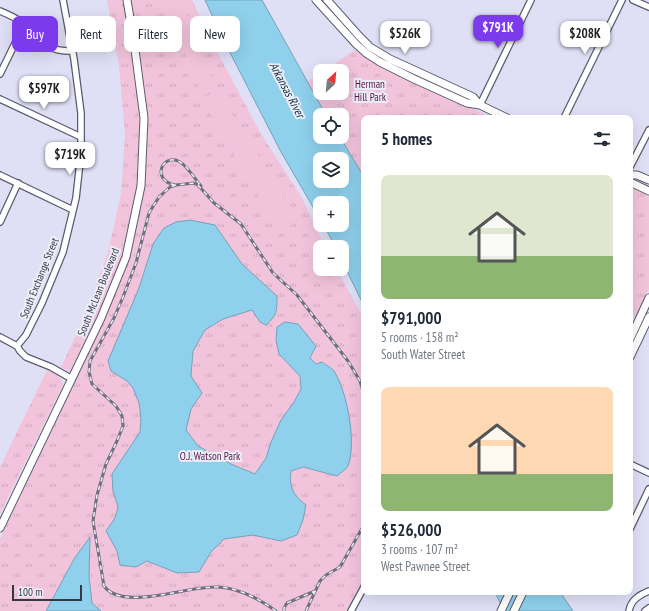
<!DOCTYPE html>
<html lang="en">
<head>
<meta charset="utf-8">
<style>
	body { margin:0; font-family:"PT Sans Narrow",sans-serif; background:#f2f2f3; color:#1f2937; height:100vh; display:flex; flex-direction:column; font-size:15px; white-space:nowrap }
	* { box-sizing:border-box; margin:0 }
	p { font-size:13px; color:#747a83 }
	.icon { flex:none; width:22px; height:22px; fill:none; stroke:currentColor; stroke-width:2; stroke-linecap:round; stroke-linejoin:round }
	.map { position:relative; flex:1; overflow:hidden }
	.sheet { position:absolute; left:361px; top:115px; width:272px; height:480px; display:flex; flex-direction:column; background:#fff; border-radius:8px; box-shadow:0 4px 16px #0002 }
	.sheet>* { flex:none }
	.guide { position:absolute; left:12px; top:16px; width:289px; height:36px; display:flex; gap:8px }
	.needle { width:26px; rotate:26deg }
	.fabs { position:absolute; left:313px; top:64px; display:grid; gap:8px }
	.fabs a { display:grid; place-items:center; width:36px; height:36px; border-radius:8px; background:#fff; box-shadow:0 4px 16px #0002; font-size:20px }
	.scale { position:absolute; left:12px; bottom:10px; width:70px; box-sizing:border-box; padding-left:4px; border:2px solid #383841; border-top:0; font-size:11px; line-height:14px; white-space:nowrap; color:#383841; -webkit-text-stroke:3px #ededfb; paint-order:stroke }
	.price { position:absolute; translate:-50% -34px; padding:0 9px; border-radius:8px; background:#fff; color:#222; font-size:13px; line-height:26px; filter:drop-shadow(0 1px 2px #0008) }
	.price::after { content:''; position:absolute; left:50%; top:24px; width:12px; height:9px; margin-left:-6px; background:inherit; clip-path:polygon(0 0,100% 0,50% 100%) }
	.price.active { background:#7c3aed; color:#fff }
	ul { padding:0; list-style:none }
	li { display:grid; align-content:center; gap:8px; height:212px; padding:0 20px }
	li span { display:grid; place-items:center; height:124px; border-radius:8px; color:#555 }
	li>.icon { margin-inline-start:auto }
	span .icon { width:72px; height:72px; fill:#fffc; stroke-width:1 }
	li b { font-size:17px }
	h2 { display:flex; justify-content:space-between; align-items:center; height:48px; padding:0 20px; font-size:17px }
	.pill { padding:0 14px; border-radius:8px; background:#fff; box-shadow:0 4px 16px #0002; font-size:14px; line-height:36px }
	.pill.active { background:#7c3aed; color:#fff }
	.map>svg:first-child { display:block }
	.grass { fill:url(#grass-tufts) }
	.pitch { fill:#f2c4dc }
	.water { fill:#8fd0ec; stroke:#75a2b9; fill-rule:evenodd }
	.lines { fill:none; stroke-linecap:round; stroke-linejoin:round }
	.minor-casing { stroke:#5b5b6e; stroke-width:8 }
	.major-casing { stroke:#5b5b6e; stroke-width:9 }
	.minor { stroke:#fff; stroke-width:5.5 }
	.major { stroke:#fff; stroke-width:7 }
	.rail-casing { stroke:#6f6f7d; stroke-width:3 }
	.rail { stroke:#ededfb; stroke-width:1.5; stroke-dasharray:4.5; stroke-linecap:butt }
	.labels { text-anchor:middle; stroke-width:4; stroke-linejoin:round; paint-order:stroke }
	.park-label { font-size:11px; fill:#5a1a43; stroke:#ededfb }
	.street-label { font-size:11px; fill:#383841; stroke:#ededfb }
	.water-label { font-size:12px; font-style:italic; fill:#102f3b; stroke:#ededfb }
</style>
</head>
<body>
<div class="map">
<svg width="649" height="611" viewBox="0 0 649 611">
	<defs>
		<pattern id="grass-tufts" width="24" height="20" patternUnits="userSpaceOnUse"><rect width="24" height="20" fill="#f2c4dc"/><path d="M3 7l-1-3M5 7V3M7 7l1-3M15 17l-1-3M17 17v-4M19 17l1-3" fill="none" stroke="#d0a9be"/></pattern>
	</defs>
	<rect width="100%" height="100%" fill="#dfdff6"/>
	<path class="grass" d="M107 0H192L212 42 260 132 302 198 325 247H320V269H337L364 320V579L346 611H0V539L78 376 61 367 87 312 108 252 121 194 125 135 119 66Z
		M356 49 397 73 492 118H364V185L338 137H342V115H325L307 82 320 74V93H342V71H324Z
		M630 186 649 196V289L636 317 630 315Z
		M47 370C55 373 61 375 63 385L0 514V467Z"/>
	<path class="pitch" d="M181 0 214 82 200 92 165 1Z
		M217 90 298 218 284 231 253 188 202 99Z"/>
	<path class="water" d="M205 0H262L326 115H320V137H340L364 177V306L342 261V247H335L324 225H342V203H320V219L281 152 223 39ZM320 159H342V181H320Z
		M190 220 215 225 242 264 277 296C277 310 277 316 266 325L260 322 252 310 223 319 205 330 193 351 191 376 202 393 191 409 186 430 198 446 231 464 255 474 266 458 271 442 281 420 294 402 301 389 300 376 279 354 276 340 277 327 285 322 298 324 316 346 310 358 316 364 322 362C326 365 332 368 334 371 347 391 357 443 348 466 346 470 340 473 337 476L303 467 291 471C289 487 293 495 306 505L303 520 297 535 281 541 253 535 224 539 211 552 199 572 177 573 147 561 136 567 120 565 117 551 106 531 115 518 118 507 113 491 112 474 140 432 141 418 139 403 133 388 127 381 111 371 108 361 139 288 153 244 164 228 176 222Z
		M90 537 89 576 92 603 101 611H46L74 559Z
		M495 592H560L573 611H504Z"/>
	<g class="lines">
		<g class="minor-casing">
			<path id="minor" d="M633 0 649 7
				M0 11C7 14 14 17 20 21 40 37 42 52 73 51
				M0 74 24 25
				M0 99 81 137
				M480 105 531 0
				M564 118 622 0
				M630 167 649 130
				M0 175 73 210
				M0 222 18 183
				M0 337 17 346 20 351 26 357 51 367 72 379
				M17 346 26 335 42 303 63 252 76 198 81 153V113L74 59 63 0
				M630 464 649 473
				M630 529 649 489
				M351 611 364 587
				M629 611C631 600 639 595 649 591
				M645 611 649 608"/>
		</g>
		<g class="major-casing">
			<path id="major" d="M316 0 356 44 366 53 380 62 414 79 467 103 480 105 507 118
				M327 0 359 36 370 47 390 59 473 97 480 105
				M630 175H637L649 180
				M630 182 649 191
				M630 339 649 298
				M630 357 649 317
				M0 528 101 318 126 257 141 186 144 118 134 42 127 0
				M501 611 510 592
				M514 611 523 592"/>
		</g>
		<use href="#minor" class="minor"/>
		<use href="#major" class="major"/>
		<g class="rail-casing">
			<path id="rail" d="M175 185C150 180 163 152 180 162 188 167 195 179 201 186
				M276 611C259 599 236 586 214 587 184 587 122 611 104 586L93 521 97 495 106 464 117 441 123 426 122 416 116 406 92 384 89 372 90 361 114 318 123 297 136 263 149 213 159 197 170 187 176 185 194 183 198 185 214 203 241 224 273 273 297 295 348 361 360 381 364 394
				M284 611V608L287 603 315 591
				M306 611 320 581 326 575 340 567 364 525"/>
		</g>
		<use href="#rail" class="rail"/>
	</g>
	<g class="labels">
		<g class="park-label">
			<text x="370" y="88">Herman<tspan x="370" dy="13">Hill Park</tspan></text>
			<text x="210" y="460">O.J. Watson Park</text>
		</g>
		<g class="street-label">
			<text transform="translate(39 278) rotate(-68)" y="4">South Exchange Street</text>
			<text transform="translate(98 292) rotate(-68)" y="4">South McLean Boulevard</text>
		</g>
		<g class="water-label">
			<text transform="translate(287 90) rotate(62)" y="4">Arkansas River</text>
		</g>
	</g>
</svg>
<div class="fabs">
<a><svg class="needle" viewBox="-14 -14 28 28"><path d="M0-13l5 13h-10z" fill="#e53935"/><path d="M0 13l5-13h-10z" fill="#747a83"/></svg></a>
<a><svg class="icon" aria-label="locate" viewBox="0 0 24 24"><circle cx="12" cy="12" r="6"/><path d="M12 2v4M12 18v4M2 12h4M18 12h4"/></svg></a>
<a><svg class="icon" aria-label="layers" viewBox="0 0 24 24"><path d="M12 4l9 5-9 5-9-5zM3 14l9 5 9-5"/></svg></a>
<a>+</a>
<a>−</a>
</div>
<div class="scale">100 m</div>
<b class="price active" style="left:498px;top:49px">$791K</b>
<b class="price" style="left:405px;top:55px">$526K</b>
<b class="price" style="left:585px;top:55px">$208K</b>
<b class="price" style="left:44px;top:110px">$597K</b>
<b class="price" style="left:70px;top:176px">$719K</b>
<div class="guide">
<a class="pill active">Buy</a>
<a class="pill">Rent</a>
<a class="pill">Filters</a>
<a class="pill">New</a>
</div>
<section class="sheet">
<h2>5 homes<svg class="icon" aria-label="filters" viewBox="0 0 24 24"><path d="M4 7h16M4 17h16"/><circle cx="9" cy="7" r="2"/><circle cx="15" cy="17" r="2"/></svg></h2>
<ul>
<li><span style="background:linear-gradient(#dfe7d0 65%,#8fb573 0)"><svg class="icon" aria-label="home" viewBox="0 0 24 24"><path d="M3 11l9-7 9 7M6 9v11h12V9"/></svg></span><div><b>$791,000</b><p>5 rooms · 158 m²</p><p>South Water Street</p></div></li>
<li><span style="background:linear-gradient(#ffd9b3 70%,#8fb573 0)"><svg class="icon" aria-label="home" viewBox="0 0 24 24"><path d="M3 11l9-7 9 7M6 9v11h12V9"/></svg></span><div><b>$526,000</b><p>3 rooms · 107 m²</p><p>West Pawnee Street</p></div></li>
</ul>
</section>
</div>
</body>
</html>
